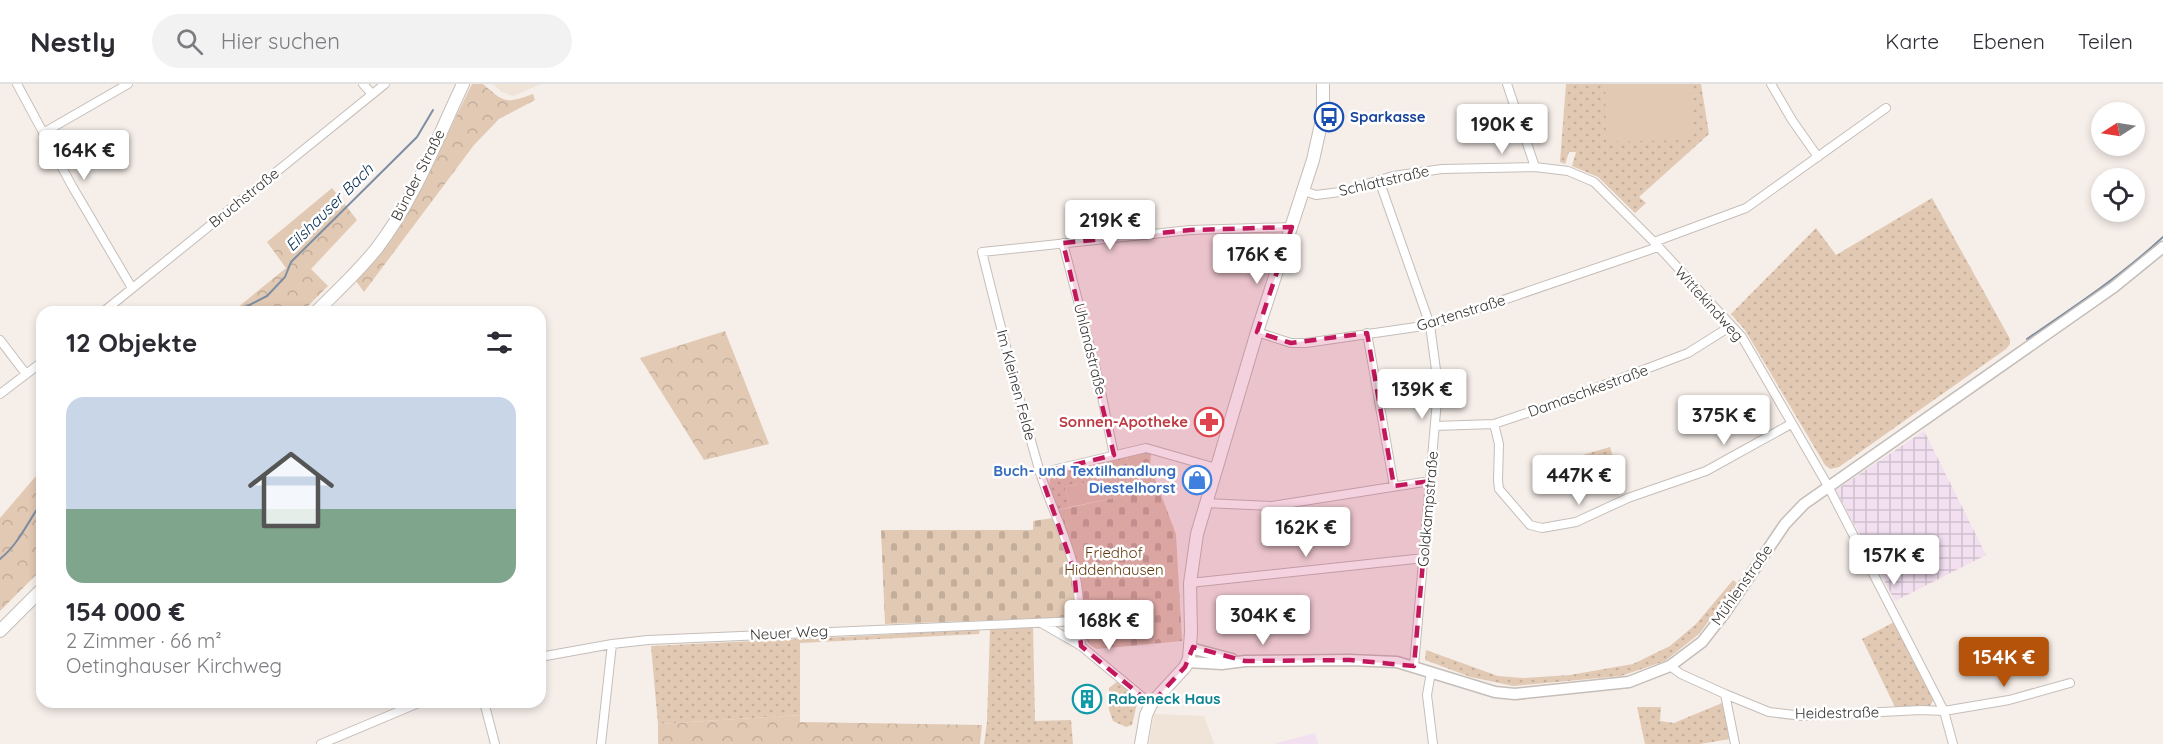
<!DOCTYPE html>
<html lang="de">
<head>
<meta charset="utf-8">
<style>
	body { margin:0; font-family:Quicksand,sans-serif; background:#f2f2f3; color:#2b2b33; height:100vh; display:flex; flex-direction:column; font-size:22px; white-space:nowrap }
	* { box-sizing:border-box; margin:0 }
	p { font-size:20px; color:#7c7c81 }
	.icon { flex:none; width:33px; height:33px; fill:none; stroke:currentColor; stroke-width:2; stroke-linecap:round; stroke-linejoin:round }
	.map { position:relative; flex:1; overflow:hidden }
	.drawer { position:absolute; left:36px; top:222px; width:510px; height:402px; display:flex; flex-direction:column; background:#fff; border-radius:18px; box-shadow:0 3px 9px #0003 }
	.drawer>* { flex:none }
	.needle { width:39px; rotate:258deg }
	.tools { position:absolute; left:2091px; top:18px; display:grid; gap:12px }
	.tools a { display:grid; place-items:center; width:54px; height:54px; border-radius:50%; background:#fff; box-shadow:0 3px 9px #0003; font-size:30px }
	.price { position:absolute; translate:-50% -51px; padding:0 14px; border-radius:6px; background:#fff; color:#222; font-size:20px; line-height:39px; filter:drop-shadow(0 2px 3px #0008) }
	.price::after { content:''; position:absolute; left:50%; top:36px; width:18px; height:14px; margin-left:-9px; background:inherit; clip-path:polygon(0 0,100% 0,50% 100%) }
	.price.on { background:#b45309; color:#fff }
	ul { padding:0; list-style:none }
	li { display:grid; align-content:center; gap:12px; height:318px; padding:0 30px }
	li+li { border-top:2px solid #e1e1e2 }
	li span { display:grid; place-items:center; height:186px; border-radius:18px; color:#555 }
	li>.icon { margin-inline-start:auto }
	span .icon { width:108px; height:108px; fill:#fffc; stroke-width:1 }
	li b { font-size:26px }
	h2 { display:flex; justify-content:space-between; align-items:center; height:72px; padding:0 30px; font-size:26px }
	header { display:flex; align-items:center; gap:36px; box-sizing:border-box; height:84px; padding:0 30px; background:#fff; border-bottom:2px solid #e1e1e2 }
	header strong { font-size:28px }
	nav { display:flex; gap:33px; margin-inline-start:auto; font-size:21px }
	.search { width:420px; height:54px; background:#f2f2f3; display:flex; align-items:center; gap:15px; box-sizing:border-box; padding:0 21px; border-radius:33px; color:#7c7c81; font-size:22px }
	.map>svg:first-child { display:block }
	.built { fill:#f0e3d8 }
	.industrial { fill:url(#industrial-grid) }
	.education { fill:#f2dff0 }
	.grass { fill:url(#grass-dots) }
	.forest { fill:url(#forest-crowns) }
	.cemetery { fill:url(#cemetery-stones) }
	.garden { fill:#e2c9b4 }
	.lines { fill:none; stroke-linecap:round; stroke-linejoin:round }
	.stream { stroke:#7d8ea2; stroke-width:2 }
	.minor-casing { stroke:#c5beb9; stroke-width:10 }
	.tertiary-casing { stroke:#c5beb9; stroke-width:13 }
	.secondary-casing { stroke:#c5beb9; stroke-width:14 }
	.minor { stroke:#fff; stroke-width:8 }
	.tertiary { stroke:#fff; stroke-width:10 }
	.secondary { stroke:#fff; stroke-width:12 }
	.marked { fill:#c2185b; fill-opacity:0.2; stroke:#c2185b; stroke-width:4.5; stroke-dasharray:12 8; stroke-linejoin:round }
	.labels { text-anchor:middle; stroke-width:5; stroke-linejoin:round; paint-order:stroke }
	.transit-label { font-size:15px; font-weight:bold; fill:#164399; stroke:#fff; text-anchor:start }
	.street-label { font-size:15px; fill:#383533; stroke:#fff }
	.health-label { font-size:15px; font-weight:bold; fill:#be3a42; stroke:#fff; text-anchor:end }
	.shop-label { font-size:15px; font-weight:bold; fill:#366cbe; stroke:#fff; text-anchor:end }
	.park-label { font-size:15px; fill:#62380c; stroke:#fff }
	.culture-label { font-size:15px; font-weight:bold; fill:#0d838f; stroke:#fff; text-anchor:start }
	.water-label { font-size:16px; font-style:italic; fill:#032b51; stroke:#fff }
</style>
</head>
<body>
<header>
<strong>Nestly</strong>
<div class="search"><svg class="icon" aria-label="search" viewBox="0 0 24 24"><circle cx="10" cy="10" r="6"/><path d="M15 15l6 6"/></svg>Hier suchen</div>
<nav><a>Karte</a><a>Ebenen</a><a>Teilen</a></nav>
</header>
<div class="map">
<svg width="2163" height="660" viewBox="0 0 2163 660">
	<defs>
		<pattern id="industrial-grid" width="8" height="8" patternUnits="userSpaceOnUse" patternTransform="scale(1.5)"><rect width="8" height="8" fill="#f2dff0"/><path d="M0 4h8M4 0v8" fill="none" stroke="#d0c0ce"/></pattern>
		<pattern id="grass-dots" width="8" height="8" patternUnits="userSpaceOnUse" patternTransform="scale(1.5)"><rect width="8" height="8" fill="#e2c9b4"/><path d="M2 2h.1M6 6h.1" fill="none" stroke="#c3ad9b" stroke-width="1.8" stroke-linecap="round"/></pattern>
		<pattern id="forest-crowns" width="20" height="18" patternUnits="userSpaceOnUse" patternTransform="scale(1.5)"><rect width="20" height="18" fill="#e2c9b4"/><path d="M2 6a3 3 0 1 1 6 0M12 15a3 3 0 1 1 6 0" fill="none" stroke="#c3ad9b"/></pattern>
		<pattern id="cemetery-stones" width="16" height="16" patternUnits="userSpaceOnUse" patternTransform="scale(1.5)"><rect width="16" height="16" fill="#e2c9b4"/><path d="M2 7V4a2 2 0 0 1 4 0v3zM10 15v-3a2 2 0 0 1 4 0v3z" fill="#c3ad9b"/></pattern>
	</defs>
	<rect width="100%" height="100%" fill="#f6eee9"/>
	<path class="built" d="M493 0H541L513 12 502 8Z
		M1154 630 1204 632 1214 660H1149Z"/>
	<path class="industrial" d="M1924 347 1986 471 1895 517 1836 406Z"/>
	<path class="education" d="M1315 649 1318 660H1274Z"/>
	<path class="grass" d="M1566 0H1701L1709 50 1639 113 1646 119 1635 129 1598 93 1572 82 1576 68H1569L1565 80 1560 78Z
		M1932 114 2010 255V260L2006 265 1839 383 1830 385 1825 381 1745 246 1731 230 1816 144 1836 171Z
		M1610 363 1616 382 1558 399 1552 380Z
		M1127 373 1130 389 1065 403 1070 423 1058 426C1053 414 1046 402 1052 390Z
		M1733 496 1737 499 1699 550 1665 577 1621 592 1513 602 1471 593 1425 576 1426 566 1498 592 1523 594 1570 591 1633 580 1670 562 1696 540Z
		M1894 538 1934 615 1930 622 1895 623 1862 555Z
		M1033 543 1035 637 1071 636 1073 660H984L987 638 990 544Z
		M980 544 979 550 800 559V631L658 640 651 562 882 551Z
		M1118 597 1138 615 1132 641 1126 643 1113 637 1109 626V604Z
		M1722 619 1730 655 1700 660H1645L1637 623H1661L1660 637 1674 639Z"/>
	<path class="forest" d="M472 0H483C505 19 505 20 533 10L535 16 499 35 474 61 364 208 356 197 387 160 416 114Z
		M332 104 357 136 311 185 328 202 302 228H232L286 184 267 158Z
		M725 247 769 360 704 376 640 274Z
		M42 385V485L0 527V434Z
		M800 631V638L982 641 980 660H658V640Z"/>
	<path class="cemetery" d="M1147 368 1151 370 1150 382 1176 450 1182 557 1097 565C1082 559 1085 546 1083 533L885 540 881 446H1033V437L1053 434 1050 428 1123 412 1130 389 1127 373Z"/>
	<path class="garden" d="M1605 0H1690L1692 56 1606 58Z
		M1130 389 1123 412 1070 423 1065 403Z"/>
	<g class="lines">
		<path class="stream" d="M236 228 267 212 285 193 291 178 417 53 433 26
			M2027 255C2074 223 2121 192 2163 153
			M0 475C19 460 28 437 42 418"/>
		<g class="minor-casing">
			<path id="minor" d="M17 0 72 102 132 204
				M363 0 372 10
				M1507 0 1535 83
				M1771 0 1792 36 1818 73
				M43 49 128 0
				M1379 96 1430 241 1436 286 1437 316 1414 582
				M1304 107 1316 111 1340 108 1393 92 1442 85 1535 83 1568 87 1594 98 1654 158 1742 253 1828 402 1944 627 1953 660
				M1654 158 1746 124 1886 24
				M1063 159 1099 298 1114 371
				M103 228 385 0
				M1257 248 1291 259H1306L1430 241 1658 163
				M1367 249 1394 402
				M0 256 26 290
				M0 310 42 278
				M1494 340 1499 360 1498 396 1499 405 1530 441 1542 444 1576 438 1628 414 1706 387 1791 340
				M1435 342 1494 340 1551 321 1688 269 1731 242
				M1040 389 1146 364 1216 384
				M1205 419 1272 422 1430 397
				M1190 499 1424 474
				M1041 539 1081 562 1151 620
				M1081 562C1080 536 1080 510 1074 484 1066 450 1049 419 1039 385 1018 313 1000 240 982 168L1190 146 1292 143
				M540 573 612 560 648 556 1080 537
				M1670 582 1681 590 1725 610 1769 628 1802 632 1921 626 1944 627 2009 616 2070 599
				M1431 588 1427 611 1433 660
				M1725 610 1735 660
				M484 618 495 660
				M321 660 421 618
				M601 660 612 560"/>
		</g>
		<g class="tertiary-casing">
			<path id="tertiary" d="M1190 564 1232 575
				M1188 578 1222 580 1245 577 1350 576 1397 578 1495 608 1515 610 1629 598 1670 582 1702 558 1724 530 1785 440 1804 420 2114 203 2163 163"/>
		</g>
		<g class="secondary-casing">
			<path id="secondary" d="M316 228C337 207 359 187 377 164 414 116 437 55 463 0
				M0 547 42 505
				M1141 660 1146 631 1151 620 1185 583 1189 575 1191 548 1190 499 1197 450 1257 248 1313 76 1323 31V0"/>
		</g>
		<use href="#minor" class="minor"/>
		<use href="#tertiary" class="tertiary"/>
		<use href="#secondary" class="secondary"/>
	</g>
	<path class="marked" d="M1292 143 1257 248 1291 259 1367 249 1394 402 1430 397 1414 582 1350 576 1245 577 1193 563 1185 583 1151 620 1081 562 1074 486 1040 389 1114 371 1063 159 1190 146Z"/>
	<defs>
		<g id="bus-ring" transform="scale(1.5)"><circle r="9.5" fill="#fff" stroke="#1a4fb4" stroke-width="1.5"/><path d="M-5-6H5V4H4V6H2V4H-2V6H-4V4H-5ZM-3.5-4V0h7V-4ZM-3.5 1.2v1.5H-2V1.2ZM2 1.2v1.5H3.5V1.2Z" fill="#1a4fb4"/></g>
		<g id="pharmacy-ring" transform="scale(1.5)"><circle r="9.5" fill="#fff" stroke="#e0444e" stroke-width="1.5"/><path d="M-2-6h4v4h4v4h-4v4h-4v-4h-4v-4h4Z" fill="#e0444e"/></g>
		<g id="shop-ring" transform="scale(1.5)"><circle r="9.5" fill="#fff" stroke="#3f7fe0" stroke-width="1.5"/><path d="M-5-2.5h2.3a2.7 3.5 0 0 1 5.4 0H5L5.5 6h-11ZM-1.5-2.5h3a1.5 2.3 0 0 0-3 0Z" fill="#3f7fe0"/></g>
		<g id="building-ring" transform="scale(1.5)"><circle r="9.5" fill="#fff" stroke="#0f9aa8" stroke-width="1.5"/><path d="M-4-6H4V6H1V3H-1V6H-4ZM-2.5-4.3h1.7v1.8h-1.7ZM.8-4.3h1.7v1.8H.8ZM-2.5-1h1.7V.8h-1.7ZM.8-1h1.7V.8H.8Z" fill="#0f9aa8"/></g>
	</defs>
	<g fill-rule="evenodd">
		<use href="#bus-ring" x="1329" y="33"/>
		<use href="#pharmacy-ring" x="1209" y="338"/>
		<use href="#shop-ring" x="1197" y="396"/>
		<use href="#building-ring" x="1087" y="615"/>
	</g>
	<g class="labels">
		<g class="transit-label">
			<text x="1350" y="38">Sparkasse</text>
		</g>
		<g class="street-label">
			<text transform="translate(418 91) rotate(-63)" y="5">Bünder Straße</text>
			<text transform="translate(1384 97) rotate(-13)" y="5">Schlattstraße</text>
			<text transform="translate(244 114) rotate(-39)" y="5">Bruchstraße</text>
			<text transform="translate(1709 220) rotate(48)" y="5">Wittekindweg</text>
			<text transform="translate(1461 229) rotate(-17)" y="5">Gartenstraße</text>
			<text transform="translate(1090 265) rotate(76)" y="5">Uhlandstraße</text>
			<text transform="translate(1016 301) rotate(75)" y="5">Im Kleinen Felde</text>
			<text transform="translate(1588 307) rotate(-20)" y="5">Damaschkestraße</text>
			<text transform="translate(1428 425) rotate(-85)" y="5">Goldkampstraße</text>
			<text transform="translate(1742 501) rotate(-55)" y="5">Mühlenstraße</text>
			<text transform="translate(789 549) rotate(-3)" y="5">Neuer Weg</text>
			<text transform="translate(1837 629) rotate(-1)" y="5">Heidestraße</text>
		</g>
		<g class="health-label">
			<text x="1188" y="343">Sonnen-Apotheke</text>
		</g>
		<g class="shop-label">
			<text x="1176" y="392">Buch- und Textilhandlung<tspan x="1176" dy="17">Diestelhorst</tspan></text>
		</g>
		<g class="park-label">
			<text x="1114" y="474">Friedhof<tspan x="1114" dy="17">Hiddenhausen</tspan></text>
		</g>
		<g class="culture-label">
			<text x="1108" y="620">Rabeneck Haus</text>
		</g>
		<g class="water-label">
			<text transform="translate(329 123) rotate(-45)" y="6">Eilshauser Bach</text>
		</g>
	</g>
</svg>
<div class="tools">
<a><svg class="needle" viewBox="-14 -14 28 28"><path d="M0-13l5 13h-10z" fill="#e53935"/><path d="M0 13l5-13h-10z" fill="#7c7c81"/></svg></a>
<a><svg class="icon" aria-label="locate" viewBox="0 0 24 24"><circle cx="12" cy="12" r="6"/><path d="M12 2v4M12 18v4M2 12h4M18 12h4"/></svg></a>
</div>
<b class="price" style="left:1502px;top:71px">190K €</b>
<b class="price" style="left:84px;top:97px">164K €</b>
<b class="price" style="left:1110px;top:167px">219K €</b>
<b class="price" style="left:1257px;top:201px">176K €</b>
<b class="price" style="left:1422px;top:336px">139K €</b>
<b class="price" style="left:1724px;top:362px">375K €</b>
<b class="price" style="left:1579px;top:422px">447K €</b>
<b class="price" style="left:1306px;top:474px">162K €</b>
<b class="price" style="left:1894px;top:502px">157K €</b>
<b class="price" style="left:1263px;top:562px">304K €</b>
<b class="price" style="left:1109px;top:567px">168K €</b>
<b class="price on" style="left:2004px;top:604px">154K €</b>
<section class="drawer">
<h2>12 Objekte<svg class="icon" aria-label="filters" viewBox="0 0 24 24"><path d="M4 7h16M4 17h16"/><circle cx="9" cy="7" r="2"/><circle cx="15" cy="17" r="2"/></svg></h2>
<ul>
<li><span style="background:linear-gradient(#c9d6e8 60%,#7fa58c 0)"><svg class="icon" aria-label="home" viewBox="0 0 24 24"><path d="M3 11l9-7 9 7M6 9v11h12V9"/></svg></span><div><b>154 000 €</b><p>2 Zimmer · 66 m²</p><p>Oetinghauser Kirchweg</p></div></li>
</ul>
</section>
</div>
</body>
</html>
